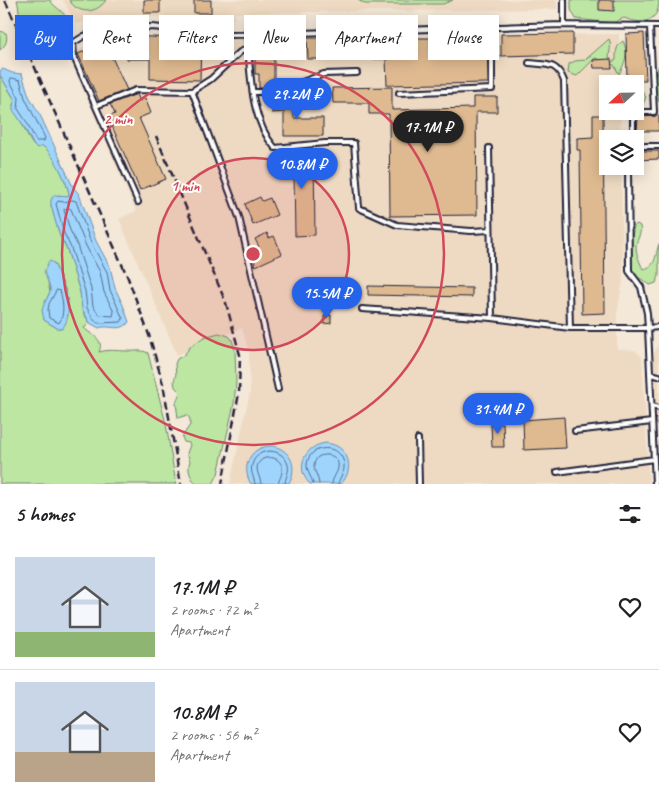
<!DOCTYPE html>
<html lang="en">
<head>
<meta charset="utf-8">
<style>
	body { margin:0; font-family:Caveat,sans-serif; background:#f6f6f6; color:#202124; height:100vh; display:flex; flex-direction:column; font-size:19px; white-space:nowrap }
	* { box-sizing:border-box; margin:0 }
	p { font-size:16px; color:#757577 }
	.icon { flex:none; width:28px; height:28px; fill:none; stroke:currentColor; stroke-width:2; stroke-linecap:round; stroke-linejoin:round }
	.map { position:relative; height:484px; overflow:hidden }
	.sheet { display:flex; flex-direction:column; background:#fff; flex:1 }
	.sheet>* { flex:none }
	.guide { position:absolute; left:15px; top:15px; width:630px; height:45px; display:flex; gap:10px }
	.needle { width:32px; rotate:248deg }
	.fabs { position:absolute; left:599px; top:75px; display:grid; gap:10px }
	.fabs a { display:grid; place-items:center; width:45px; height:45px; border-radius:0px; background:#fff; box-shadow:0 2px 12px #0003; font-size:25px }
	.price { position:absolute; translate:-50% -42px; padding:0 11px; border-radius:18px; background:#2563eb; color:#fff; font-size:16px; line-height:32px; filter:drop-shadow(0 1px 2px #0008) }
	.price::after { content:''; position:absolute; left:50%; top:30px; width:15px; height:11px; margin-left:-8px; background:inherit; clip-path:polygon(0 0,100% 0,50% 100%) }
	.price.on { background:#222; color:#fff }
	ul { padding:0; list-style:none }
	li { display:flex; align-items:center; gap:15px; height:125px; padding:0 15px }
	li+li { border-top:1px solid #e0e0e0 }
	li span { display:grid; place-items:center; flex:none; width:140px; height:100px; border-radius:0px; color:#555 }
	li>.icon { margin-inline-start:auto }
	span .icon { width:60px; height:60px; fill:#fffc; stroke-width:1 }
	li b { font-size:21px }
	h2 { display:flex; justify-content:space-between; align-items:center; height:60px; padding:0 15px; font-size:21px }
	.pill { padding:0 18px; border-radius:0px; background:#fff; box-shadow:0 2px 12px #0003; font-size:18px; line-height:45px }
	.pill.on { background:#2563eb; color:#fff }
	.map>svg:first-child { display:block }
	.built { fill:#eedac2 }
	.green { fill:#bce6a2; stroke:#6f846e; fill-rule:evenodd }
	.water { fill:#9fd5fd; stroke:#6d8daf }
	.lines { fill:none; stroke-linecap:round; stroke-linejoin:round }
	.shore { stroke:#546a89; stroke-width:1 }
	.building { fill:#dfba90; stroke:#22223b }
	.service-casing { stroke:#22223b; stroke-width:8 }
	.service { stroke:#fdfcf7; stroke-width:4 }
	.rail { stroke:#22223b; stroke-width:2.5; stroke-dasharray:8 4; stroke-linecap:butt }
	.ring { fill:none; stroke:#d1495b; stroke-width:2.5 }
	.centre { fill:#d1495b; stroke:#fdfcf7; stroke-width:2.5 }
	.ring-label { font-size:15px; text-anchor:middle; font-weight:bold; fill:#d1495b; stroke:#fdfcf7; stroke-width:4; stroke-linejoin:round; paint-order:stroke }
</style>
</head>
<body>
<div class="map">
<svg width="659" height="484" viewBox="0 0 659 484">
	<rect width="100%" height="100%" fill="#f4e8d8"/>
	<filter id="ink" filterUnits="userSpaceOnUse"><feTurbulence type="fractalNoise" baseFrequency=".02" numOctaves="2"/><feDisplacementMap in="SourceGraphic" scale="10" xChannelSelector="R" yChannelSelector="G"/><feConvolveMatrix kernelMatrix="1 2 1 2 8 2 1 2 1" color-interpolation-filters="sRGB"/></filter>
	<g filter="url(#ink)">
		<path class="built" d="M63 0H557V9L235 13 234 19 110 16 76 24Z
			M619 34 620 84H608V111H620L621 139H608V166H621L623 280 617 314V349L635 350 642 357 649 484H230L250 392 249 352 242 328 177 355 119 219 136 211 68 55 109 36 215 39Z
			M659 343V416L656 420 653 355Z"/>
		<path class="green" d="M17 0H50C55 10 76 15 60 29L55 30 46 24 44 28V42L36 47C16 38 22 18 17 0Z
			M69 0H106C97 14 78 15 69 0Z
			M358 0H453L443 4H365Z
			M571 0H659C659 23 642 25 624 18L613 23 576 19 571 10Z
			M0 31 6 33C8 40 6 45 0 50Z
			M609 39C613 47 607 55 610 63L616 60C616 52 616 45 623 41 629 52 625 64 619 74L614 65 595 58 577 76 568 73 569 64 575 61 585 60Z
			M659 65V102C654 92 654 75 659 65Z
			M0 75 15 100 13 105 31 142 34 146C38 146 42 145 46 147 53 152 70 188 69 196L64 197 59 195 51 205 60 236 67 249 80 292 84 314 90 323 84 328C91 335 105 339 99 352 110 349 117 351 128 351 135 352 141 349 148 353L166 424 176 484H0ZM54 263 65 289 67 299 68 315 57 328 44 320C43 307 44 305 50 292L48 282Z
			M636 82 646 97 642 107H635V84H631Z
			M637 224 640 226C642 234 637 238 636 246 636 254 640 263 643 269 657 267 655 254 659 244V276L656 283 650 285C645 280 637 278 633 274 626 265 632 236 634 226Z
			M219 333 229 336 232 340 235 350 236 382 234 404 218 474 213 484H196C190 477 187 469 190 461L187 453 190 445 189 443 184 442 182 437 190 425V419L187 415 178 418 176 403 180 392 175 387 174 381 176 374 175 364 177 359 184 355 191 346 204 337Z"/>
		<path class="water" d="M3 69 12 73 22 74 29 96 41 117 73 187 79 194 96 241 110 267 115 288 123 305 129 322C121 333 109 324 99 328L90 323 82 309 80 292 67 249 60 236 55 220 51 205V200L54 195 69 196C70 187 52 150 42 146L38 148 34 146 22 123 13 110V105L15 100 0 75V71Z
			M49 261 54 263C61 281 77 310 62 329L57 328 44 320 42 310 45 302 50 292V287L44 272Z
			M326 443C348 445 356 468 341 484H310C294 468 305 445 326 443Z
			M273 446C291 450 298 467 289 483L251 484C240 466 251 445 273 446Z"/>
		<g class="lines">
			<path class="shore" d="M12 78 20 80 25 98 45 138 44 141H36L26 121 18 109 19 98 10 81Z
				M72 200 76 201 91 243 107 272 110 290 123 319 121 322 98 323 94 320 87 308 85 291 71 248 64 233 56 204 58 201 64 202Z
				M69 208 71 209 86 246 100 272 104 292 114 312 113 316 99 315 93 306 91 289 77 245 70 230 64 210Z
				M57 290 60 291C63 300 65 315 59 323L49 318 48 310 49 304Z
				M255 484C254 477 250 472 252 465 257 446 283 447 288 465 290 472 285 477 285 484
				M261 484C261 479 257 474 257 468 258 454 281 454 282 468 283 474 279 479 278 484
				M313 484C312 477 307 473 307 465 308 443 343 443 344 465 345 473 339 477 338 484
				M319 484C318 473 309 467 318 457 327 452 340 456 338 468 337 474 332 478 332 484"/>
		</g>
		<path class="building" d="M144 0H160V13H144Z
			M194 0H211V13H194Z
			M599 0H614V11L599 10Z
			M573 33V54L501 56V34Z
			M644 33 646 80H627L626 34Z
			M127 36 201 39 200 80 150 79V59H127Z
			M307 38H487L488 83 387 85 386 59H308Z
			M105 42 127 90 99 101 78 54Z
			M255 52H274V88H259V74H255Z
			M611 59 612 68H594L593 60Z
			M392 87V110L473 108V97H497V112H476L477 215 390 216 389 114H369V103H333L332 88Z
			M137 94 140 101 145 98 151 113 139 118 166 179 140 190 108 117 115 114 110 104Z
			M293 97 294 118H323V136H284V112L272 113V98Z
			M593 115H603L605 313 582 314 580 150H577V138L593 137Z
			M659 116V131H637L638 117Z
			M636 151H659V159L636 160Z
			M292 152V154H314L315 235 295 236 294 175H280L279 153Z
			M260 197 262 201 270 198 277 215 253 225 245 204Z
			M267 233 269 238 274 236 282 254 256 266 250 250 259 247 255 239Z
			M368 286 472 288V297L368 295Z
			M326 287 328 299 318 300 317 288Z
			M331 315V323L324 324V316Z
			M564 417 566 448 524 450 523 420Z
			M503 423 504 447H492L491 424Z"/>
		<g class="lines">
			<g class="service-casing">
				<path id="service" d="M564 25V0
					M247 34C251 72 249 118 275 148L325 143H354L359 208 397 225 471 231 490 230
					M529 63C547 65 557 62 564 81L570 328
					M192 91 239 217 278 389
					M253 92H275L324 74 357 73
					M399 93 492 89V27
					M96 106 136 90 192 91 211 79 240 52 248 48
					M633 139V118L635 114 639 112H654L650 27
					M635 146H659
					M489 148 492 318
					M628 166 629 271 641 287 647 313 648 328 659 327
					M138 202 74 57 73 43 84 36 122 28 152 27 231 35 564 25 659 26
					M362 309 492 318 570 328H648L655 484
					M650 374 659 376
					M652 406 659 408
					M575 431 652 422
					M418 439 419 484
					M557 472 654 459"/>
			</g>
			<use href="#service" class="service"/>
			<path class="rail" d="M5 0 128 278 149 335 163 384 181 484
				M156 136 226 303 240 355 239 393 222 484"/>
		</g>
	</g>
	<circle cx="253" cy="254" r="96" fill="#d1495b" fill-opacity=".12"/>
	<g class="ring">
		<circle cx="253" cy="254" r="96"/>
		<circle cx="253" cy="254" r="191"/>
	</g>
	<circle cx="253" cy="254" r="8" class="centre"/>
	<g class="ring-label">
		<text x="118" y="124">2 min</text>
		<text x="185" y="191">1 min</text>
	</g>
</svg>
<div class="fabs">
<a><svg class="needle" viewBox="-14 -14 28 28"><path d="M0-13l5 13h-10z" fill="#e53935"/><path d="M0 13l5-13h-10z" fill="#757577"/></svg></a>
<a><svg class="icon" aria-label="layers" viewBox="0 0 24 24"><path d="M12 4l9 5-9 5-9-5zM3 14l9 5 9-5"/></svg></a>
</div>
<b class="price" style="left:297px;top:120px">29.2M ₽</b>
<b class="price on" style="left:428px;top:153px">17.1M ₽</b>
<b class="price" style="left:302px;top:190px">10.8M ₽</b>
<b class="price" style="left:327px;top:319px">15.5M ₽</b>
<b class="price" style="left:498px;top:435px">31.4M ₽</b>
<div class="guide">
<a class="pill on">Buy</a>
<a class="pill">Rent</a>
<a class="pill">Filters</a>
<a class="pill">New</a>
<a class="pill">Apartment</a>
<a class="pill">House</a>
</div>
</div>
<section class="sheet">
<h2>5 homes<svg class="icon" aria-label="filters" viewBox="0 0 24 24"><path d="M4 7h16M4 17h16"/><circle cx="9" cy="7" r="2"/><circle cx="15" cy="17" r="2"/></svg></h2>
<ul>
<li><span style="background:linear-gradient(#c9d6e8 75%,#8fb573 0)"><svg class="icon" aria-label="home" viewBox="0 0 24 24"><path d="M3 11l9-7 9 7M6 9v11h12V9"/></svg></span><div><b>17.1M ₽</b><p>2 rooms · 72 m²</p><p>Apartment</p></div><svg class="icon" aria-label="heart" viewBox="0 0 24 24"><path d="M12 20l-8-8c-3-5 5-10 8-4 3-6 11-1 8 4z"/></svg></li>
<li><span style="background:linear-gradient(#c9d6e8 70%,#b9a48a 0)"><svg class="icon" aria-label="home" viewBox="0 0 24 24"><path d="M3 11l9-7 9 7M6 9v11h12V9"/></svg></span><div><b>10.8M ₽</b><p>2 rooms · 56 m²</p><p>Apartment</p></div><svg class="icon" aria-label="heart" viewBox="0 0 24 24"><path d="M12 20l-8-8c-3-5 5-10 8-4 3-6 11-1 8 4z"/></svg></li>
</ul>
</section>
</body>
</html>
